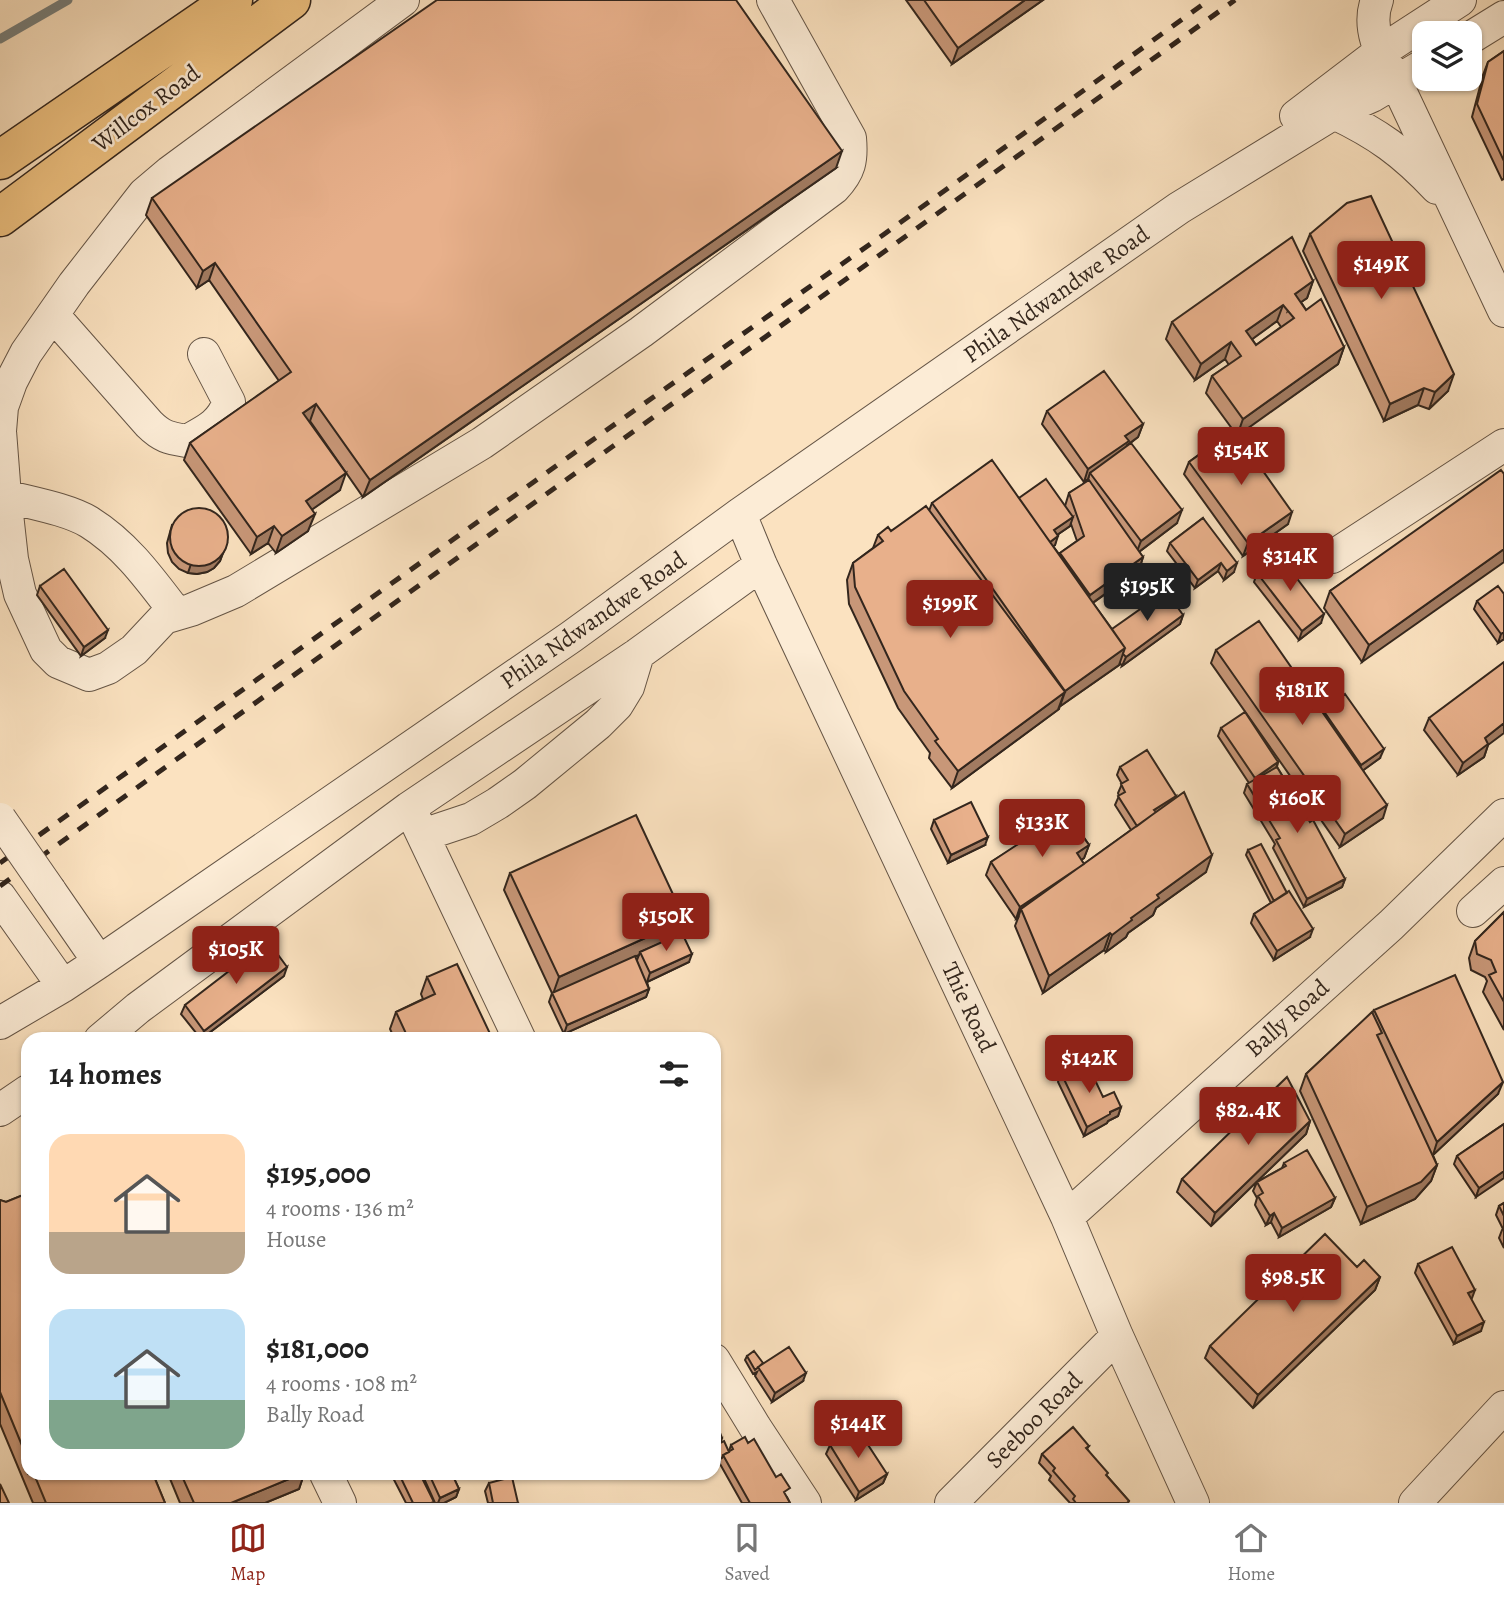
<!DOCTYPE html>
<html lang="en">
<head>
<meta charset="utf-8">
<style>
	body { margin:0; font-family:Alegreya,serif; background:#f2f2f2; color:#222; height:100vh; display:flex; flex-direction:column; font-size:26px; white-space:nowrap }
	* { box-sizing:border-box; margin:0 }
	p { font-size:23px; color:#767676 }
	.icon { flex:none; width:38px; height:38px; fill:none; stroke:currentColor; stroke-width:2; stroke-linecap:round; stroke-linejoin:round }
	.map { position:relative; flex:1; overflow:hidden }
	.details { position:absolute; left:21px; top:1032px; width:700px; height:448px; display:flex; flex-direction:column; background:#fff; border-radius:21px; box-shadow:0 2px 5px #0004 }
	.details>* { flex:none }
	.controls { position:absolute; left:1412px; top:21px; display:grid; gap:14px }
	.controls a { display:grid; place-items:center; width:70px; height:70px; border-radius:14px; background:#fff; box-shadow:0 2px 5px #0004; font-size:35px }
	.price { position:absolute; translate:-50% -60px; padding:0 16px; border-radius:7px; background:#8f2418; color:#fff; font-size:23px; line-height:46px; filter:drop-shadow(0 2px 4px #0008) }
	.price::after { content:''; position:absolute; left:50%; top:42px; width:21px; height:16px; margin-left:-10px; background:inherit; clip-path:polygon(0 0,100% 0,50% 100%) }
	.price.active { background:#222; color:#fff }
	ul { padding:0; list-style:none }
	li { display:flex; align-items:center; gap:21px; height:175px; padding:0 28px }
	li span { display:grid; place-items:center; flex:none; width:196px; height:140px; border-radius:21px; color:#555 }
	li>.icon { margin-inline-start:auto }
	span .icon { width:84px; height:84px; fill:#fffc; stroke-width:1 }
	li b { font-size:30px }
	h2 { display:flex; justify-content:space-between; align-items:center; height:84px; padding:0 28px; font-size:30px }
	.menu { display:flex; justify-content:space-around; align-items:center; height:98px; border-top:2px solid #e0e0e0; background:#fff; font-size:19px; color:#767676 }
	.menu a { display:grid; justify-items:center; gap:4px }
	.menu .active { color:#8f2418 }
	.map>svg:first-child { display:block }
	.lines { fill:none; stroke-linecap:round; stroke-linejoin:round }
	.stream { stroke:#767f7c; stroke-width:9 }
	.minor-casing { stroke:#655546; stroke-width:34 }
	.major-casing { stroke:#33261d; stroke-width:41 }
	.minor { stroke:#fcecd6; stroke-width:32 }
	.major { stroke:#eec180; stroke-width:38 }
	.rail { stroke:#33261d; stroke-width:5; stroke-dasharray:12 12; stroke-linecap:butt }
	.minor-bridge-casing { stroke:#655546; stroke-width:34; stroke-linecap:butt }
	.minor-bridge { stroke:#fcecd6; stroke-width:32 }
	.wall { fill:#c89778; stroke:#33261d; stroke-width:2; fill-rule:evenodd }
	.shaded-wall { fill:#a27b61; stroke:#33261d; stroke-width:2 }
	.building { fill:#e8b08b; stroke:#33261d; stroke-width:2; fill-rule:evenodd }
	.labels { text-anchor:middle; stroke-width:5; stroke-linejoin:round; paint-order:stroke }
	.street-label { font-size:24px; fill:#33261d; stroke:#fcecd6 }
</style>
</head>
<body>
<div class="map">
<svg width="1504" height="1503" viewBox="0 0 1504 1503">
	<rect width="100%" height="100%" fill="#fbe2c0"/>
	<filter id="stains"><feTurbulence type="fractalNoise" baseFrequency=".00286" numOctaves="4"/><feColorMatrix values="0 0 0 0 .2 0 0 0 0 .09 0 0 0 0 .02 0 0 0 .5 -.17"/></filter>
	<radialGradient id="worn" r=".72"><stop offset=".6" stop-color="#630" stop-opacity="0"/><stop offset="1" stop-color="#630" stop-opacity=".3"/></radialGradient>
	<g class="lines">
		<path class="stream" d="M0 39 68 0"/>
		<g class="minor-casing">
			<path id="minor" d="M403 0 170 172 144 194 74 284 26 353 11 382 2 407 0 431 5 496 12 559 20 594 46 650 58 662 89 675 108 668 134 650 164 618 191 610 236 591 482 443 641 332 834 188C850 171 852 160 850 138L773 0
				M1377 0C1366 29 1382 56 1396 82L1504 311
				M1470 38 1504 17
				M1334 113C1378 134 1403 152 1437 188
				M1296 116 1380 52 1460 0
				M53 315 149 424C162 437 169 438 187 441 207 430 220 425 229 402L204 354
				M5 496C31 503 67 509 89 522 126 545 150 579 176 613
				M740 514 761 565 1067 1217 1117 1336 1193 1503
				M1332 557 1504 445
				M415 819 520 1040
				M423 835 471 819 498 803 525 784 598 724 617 705 628 687 638 654
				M50 891 99 962
				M0 897 63 986
				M1473 911 1504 883
				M0 1023 63 986 99 962 571 637 740 514 1179 208 1334 113 1372 96 1424 65
				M100 1040 138 1008 409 808 638 654 761 565
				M0 1110 28 1091
				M1067 1217 1391 925 1504 815
				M714 1360 755 1427 805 1503
				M326 1474 340 1503
				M951 1503 1117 1336
				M1415 1503 1504 1407"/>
		</g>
		<g class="major-casing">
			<path id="major" d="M0 160 233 0
				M0 217 291 0"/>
		</g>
		<use href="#minor" class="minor"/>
		<use href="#major" class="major"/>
		<path class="rail" d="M0 863 584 446 883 235 1209 0
			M0 886 1235 0"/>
		<g class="minor-bridge-casing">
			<path id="minor-bridge" d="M0 819 50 891"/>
		</g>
		<use href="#minor-bridge" class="minor-bridge"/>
	</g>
	<path class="wall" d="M906 0H1043L952 64Z
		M1504 51V179L1502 180 1472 117 1483 75 1488 62Z
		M836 168 363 497 310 421 309 422 340 490 312 509 308 531 276 553 268 543 251 554 184 460 190 443 279 381 209 280 197 288 146 215 152 198Z
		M1310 234 1448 391 1429 409 1418 405 1384 421 1303 251Z
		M1313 281 1307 298 1301 302 1306 310 1344 347 1338 364 1237 435 1288 524 1243 556 1184 474 1189 462 1233 430 1206 393 1212 376 1229 365 1225 359 1195 380 1166 339 1172 322ZM1277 321 1281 327 1256 345 1252 339Z
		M1047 411 1143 424 1138 437 1127 446 1177 523 1139 552 1143 557 1139 570 1093 603 1112 629 1183 615 1180 624 1122 666 1120 663 1119 665 1059 707V709L952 788 929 758 930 753 898 708 849 604 847 580 853 563 873 548 878 535 891 531 929 511 932 503 1019 498 1065 506 1069 493 1087 482 1088 479 1084 482 1042 424ZM1071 524 1077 541 1060 553 1059 554 1053 546 1055 545 1057 535 1070 526Z
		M1504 474 1362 662 1324 608 1330 591Z
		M1203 518 1234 572 1224 580 1218 571 1195 588 1167 551 1170 543Z
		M172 525 227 543 220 561 214 568 207 572 197 574 188 573 179 569 172 562 168 553 167 543Z
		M1257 573 1321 623 1299 640 1254 582Z
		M40 586 105 638 81 656 37 595Z
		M1504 594V639L1498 643 1474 609 1477 601Z
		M1216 650 1322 711 1323 710 1380 758 1363 770 1383 818 1340 847 1211 663Z
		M1429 718 1488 745 1484 757 1458 775 1424 730Z
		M1221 728 1278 762 1277 767 1345 879 1342 887 1304 907 1273 848 1275 844 1244 793 1247 784 1249 783 1218 736Z
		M1120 767 1176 796V798L1206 872 1156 908 1153 915 1128 933 1126 937 1106 952 1104 950 1043 993 1015 926 1018 918 1016 919 986 875 991 862 1063 817 1078 821 1076 826 1089 845 1084 858 1081 860 1084 864 1131 830 1115 805 1119 796 1118 793 1122 784 1117 775Z
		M934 820 985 845 948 863 931 829Z
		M1248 850 1310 937 1274 960 1251 923 1254 914 1271 903 1246 855Z
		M510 873 685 920 679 934 689 962 647 982 649 989 646 997 564 1034 549 1002 552 993 504 890ZM639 955 637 960 631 958Z
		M1504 912V1030L1483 992 1487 981 1485 977 1471 970 1469 958 1475 941Z
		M284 976 201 1039 181 1014 185 1005Z
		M427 977 493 1040H395L390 1029 396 1012 423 999 421 994Z
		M1374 1010 1498 1094 1433 1155 1437 1165 1431 1181 1415 1199 1361 1224 1300 1091 1306 1074 1372 1013Z
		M1061 1073 1121 1107 1118 1116 1108 1121 1107 1123 1084 1136 1058 1082Z
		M1310 1121 1306 1134 1211 1226 1177 1192 1182 1179Z
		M1504 1124 1476 1197 1454 1164 1457 1156Z
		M1284 1163 1335 1198 1331 1207 1279 1237 1271 1222 1266 1225 1255 1205 1257 1198 1253 1191 1257 1182 1282 1168Z
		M28 1193V1474H153L165 1503H33L0 1424V1200L6 1202Z
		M1504 1203V1248L1499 1238 1502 1230 1503 1229 1496 1215 1499 1206Z
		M1418 1264 1471 1299 1481 1331 1454 1344 1415 1273Z
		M1357 1267 1380 1277 1375 1290 1253 1408 1205 1358 1210 1346Z
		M747 1356 763 1363 803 1381 772 1402 755 1376 757 1372 753 1374 745 1360Z
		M731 1445 787 1497 790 1503H742L720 1464V1462L718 1463 714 1457V1446L729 1451Z
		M830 1445 887 1474 883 1483 856 1500 826 1454Z
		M1089 1446 1087 1449 1107 1476 1129 1501 1128 1503H1070L1049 1480 1051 1476 1039 1463 1042 1454Z
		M168 1474H304L299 1489 265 1503H180Z
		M391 1474H420L434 1502 433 1503H406Z
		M422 1474H452L459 1489 456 1497 444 1503H435Z
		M489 1483 518 1503H488L485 1491Z"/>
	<path class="shaded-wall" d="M1025 0H1043L952 64 958 48Z
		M842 151 836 168 363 497 370 480Z
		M215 263 209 280 197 288 203 271Z
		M1313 281 1307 298 1288 311 1295 294Z
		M1283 305 1277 321 1240 348 1246 331Z
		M1231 342 1225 359 1195 380 1201 364Z
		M1344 347 1338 364 1237 436 1243 419Z
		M1454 374 1448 391 1429 409 1435 392Z
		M1424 388 1418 405 1384 421 1390 404Z
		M316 404 310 421 297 430 303 413Z
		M1143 424 1138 437 1127 445 1124 454 1090 473 1088 479 1084 482 1088 469 1125 436Z
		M346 473 340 490 300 518 306 501Z
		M1182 510 1177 523 1136 554 1141 541Z
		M1292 512 1288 524 1243 556 1248 543Z
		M315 514 308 531 276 553 282 536Z
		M1073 517 1070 526 1051 539 1054 530Z
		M274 526 268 543 251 554 257 537Z
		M1058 536 1055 545 1042 553 1046 545Z
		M1504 549V562L1362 662 1369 645Z
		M223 552 220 561 214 568 207 572 197 574 188 573 191 564Z
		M1143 557 1139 570 1085 608 1090 595Z
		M1221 563 1218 571 1195 588 1198 580Z
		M1237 563 1234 572 1224 580 1227 571Z
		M1324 614 1321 623 1299 640 1302 631Z
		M1183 615 1180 624 1122 666 1126 657Z
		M108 630 105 638 81 656 84 647Z
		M1504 632V639L1498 643 1501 634Z
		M1125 648 1119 665 1059 707 1065 691Z
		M1065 692 1059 709 952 788 958 771Z
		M1504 723V733L1488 745 1484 757 1458 775 1463 763 1485 738Z
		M1384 749 1380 758 1358 774 1361 765Z
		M1278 762 1275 771 1251 787 1255 778Z
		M1176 796 1173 805 1151 818 1154 810Z
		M1387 805 1383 818 1340 847 1345 834Z
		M988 837 985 845 948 863 951 855Z
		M1089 845 1084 858 1072 866 1077 853Z
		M1212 855 1206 872 1156 908 1153 915 1128 933 1126 937 1106 952 1112 935 1157 895Z
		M1084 864 1021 909 1018 918 1016 919 1020 907Z
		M1345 879 1342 887 1304 907 1307 899Z
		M685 920 678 936 640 952 639 955 553 994 559 977Z
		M1313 929 1310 937 1274 960 1277 951Z
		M1110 933 1104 950 1043 993 1049 976Z
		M692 954 689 962 647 982 650 973Z
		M287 967 284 976 201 1039 204 1031Z
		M649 989 646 997 564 1034 567 1025Z
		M1503 1082 1498 1094 1433 1155 1437 1142Z
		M1121 1107 1118 1116 1108 1121 1107 1123 1084 1136 1087 1127 1110 1112Z
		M1310 1121 1306 1134 1211 1226 1215 1213Z
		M1437 1165 1431 1181 1415 1199 1361 1224 1367 1207Z
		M1504 1171V1178L1476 1197 1479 1188Z
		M1335 1198 1331 1207 1279 1237 1282 1228Z
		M1274 1213 1271 1222 1266 1225 1270 1216Z
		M1380 1277 1375 1290 1253 1408 1258 1395Z
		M1475 1290 1472 1298 1465 1302 1468 1293Z
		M1484 1322 1481 1331 1454 1344 1457 1336Z
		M806 1373 803 1381 772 1402 775 1393Z
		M722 1438 721 1442 714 1445V1441Z
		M301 1474H304L299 1489 265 1503H231Z
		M887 1474 883 1483 856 1500 859 1492Z
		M459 1489 456 1497 444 1503H438L440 1498Z"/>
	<path class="building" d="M437 0H736L842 151 370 480 316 404 303 413 346 473 306 501 315 514 282 536 274 526 257 537 190 443 291 372 215 263 203 271 152 198Z
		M924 0H1025L958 48Z
		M1504 51V161L1477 104 1488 62Z
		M1371 196 1454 374 1435 392 1424 388 1390 404 1310 234 1347 203Z
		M1292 237 1313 281 1295 294 1306 310 1321 299 1344 347 1243 419 1212 376 1241 356 1231 342 1201 364 1172 322ZM1283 305 1294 318 1256 345 1246 331Z
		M1104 371 1143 424 1125 436 1129 441 1088 469 1047 411Z
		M1234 430 1292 512 1248 543 1189 462Z
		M1131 443 1182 510 1141 541 1090 473Z
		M992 460 1125 648 1065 691 932 503Z
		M1501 470 1504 474V549L1369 645 1330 591Z
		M1046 479 1073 517 1054 530 1058 536 1050 542 1019 498Z
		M1089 480 1143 557 1090 595 1060 553 1084 536 1069 493Z
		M926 506 1065 692 958 771 935 741 938 739 904 691 855 587 853 563 883 541 878 535 888 527 891 531Z
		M170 537a29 29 0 1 1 58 0a29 29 0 1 1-58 0Z
		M1203 518 1237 563 1227 571 1221 563 1198 580 1170 543Z
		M1279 555 1324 614 1302 631 1257 573Z
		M64 569 108 630 84 647 40 586Z
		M1498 586 1504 594V632L1501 634 1477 601Z
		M1166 591 1183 615 1126 657 1123 654 1125 648 1112 629Z
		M1259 621 1387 805 1345 834 1216 650Z
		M1504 662V723L1485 738 1488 744 1463 763 1429 718Z
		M1345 694 1384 749 1361 765 1323 710Z
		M1245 712 1278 762 1255 778 1221 728Z
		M1147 750 1176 796 1154 810 1156 812 1137 826 1118 796 1125 792 1121 784 1128 780 1120 767Z
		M1277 767 1310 822 1313 820 1345 879 1307 899 1276 840 1280 838 1247 784Z
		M1184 792 1212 855 1157 895 1159 898 1131 918 1132 920 1112 935 1110 933 1049 976 1021 909Z
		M971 802 988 837 951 855 934 820Z
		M1071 811 1078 821 1074 824 1089 845 1077 853 1084 864 1020 907 991 862 1062 815 1063 817Z
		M636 815 685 920 559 977 510 873Z
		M1261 844 1287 893 1274 901 1248 850Z
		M1289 891 1313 929 1277 951 1254 914Z
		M1504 912V1002L1489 975 1496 972 1491 960 1477 954 1475 941Z
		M682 933 692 954 650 973 640 952Z
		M268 941 287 967 204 1031 185 1005Z
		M635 956 649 989 567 1025 552 993Z
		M457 964 493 1040H409L396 1012 435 994 427 977Z
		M1455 975 1503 1082 1437 1142 1374 1010Z
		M1372 1012 1382 1033 1377 1035 1437 1165 1421 1182 1367 1207 1306 1074Z
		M1086 1061 1103 1097 1114 1092 1121 1107 1110 1112V1114L1087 1127 1061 1073Z
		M1287 1077 1310 1121 1215 1213 1182 1179Z
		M1504 1124V1171L1479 1188 1457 1156Z
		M1307 1150 1335 1198 1282 1228 1274 1213 1270 1216 1258 1196 1263 1193 1257 1182 1286 1166 1284 1163Z
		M28 1193V1460L0 1392V1200L6 1202Z
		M1504 1203V1216L1499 1206Z
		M1325 1234 1357 1267 1364 1260 1380 1277 1258 1395 1210 1346Z
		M1452 1247 1475 1290 1468 1293 1484 1322 1457 1336 1418 1264Z
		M789 1347 806 1373 775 1393 758 1367Z
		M754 1351 763 1363 755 1370 747 1356Z
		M717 1425 722 1438 714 1441V1426Z
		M1073 1427 1089 1446 1086 1448 1108 1473 1106 1475 1129 1501 1127 1503H1076L1073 1499 1075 1496 1053 1471 1055 1468 1042 1454Z
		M857 1428 887 1474 859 1492 830 1445Z
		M745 1437 748 1443 754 1439 776 1477 781 1474 790 1488 784 1492 790 1503H750L723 1455 733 1449 731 1445Z
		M724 1441 729 1452 723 1455 722 1458 720 1459 714 1449V1446Z
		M34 1474H153L165 1503H46Z
		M181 1474H301L231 1503H194Z
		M399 1474H420L434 1502 431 1503H413Z
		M429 1474H452L459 1489 440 1498Z
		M512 1477 518 1503H493L489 1483Z
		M0 1484 9 1503H0Z"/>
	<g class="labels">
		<g class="street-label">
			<text transform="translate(146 108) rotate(-37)" y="8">Willcox Road</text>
			<text transform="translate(1056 294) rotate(-35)" y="8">Phila Ndwandwe Road</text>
			<text transform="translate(593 620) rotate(-35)" y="8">Phila Ndwandwe Road</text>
			<text transform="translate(969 1007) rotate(65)" y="8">Thie Road</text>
			<text transform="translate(1287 1018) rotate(-42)" y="8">Bally Road</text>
			<text transform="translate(1034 1420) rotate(-45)" y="8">Seeboo Road</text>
		</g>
	</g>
	<rect width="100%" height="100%" filter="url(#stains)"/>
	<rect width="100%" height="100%" fill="url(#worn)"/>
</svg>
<div class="controls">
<a><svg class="icon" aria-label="layers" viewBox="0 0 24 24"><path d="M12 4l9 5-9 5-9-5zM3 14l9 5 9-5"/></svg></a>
</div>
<b class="price" style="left:1381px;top:301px">$149K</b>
<b class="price" style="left:1241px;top:487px">$154K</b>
<b class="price" style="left:1290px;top:593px">$314K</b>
<b class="price active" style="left:1147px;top:623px">$195K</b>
<b class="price" style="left:950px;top:640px">$199K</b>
<b class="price" style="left:1302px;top:727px">$181K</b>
<b class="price" style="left:1297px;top:835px">$160K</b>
<b class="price" style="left:1042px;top:859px">$133K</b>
<b class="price" style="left:666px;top:953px">$150K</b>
<b class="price" style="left:236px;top:986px">$105K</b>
<b class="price" style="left:1089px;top:1095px">$142K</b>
<b class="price" style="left:1248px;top:1147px">$82.4K</b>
<b class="price" style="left:1293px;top:1314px">$98.5K</b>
<b class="price" style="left:858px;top:1460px">$144K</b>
<section class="details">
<h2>14 homes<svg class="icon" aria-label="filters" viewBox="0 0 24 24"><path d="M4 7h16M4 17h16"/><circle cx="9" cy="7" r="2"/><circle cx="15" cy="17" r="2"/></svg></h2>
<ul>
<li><span style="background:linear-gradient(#ffd9b3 70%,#b9a48a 0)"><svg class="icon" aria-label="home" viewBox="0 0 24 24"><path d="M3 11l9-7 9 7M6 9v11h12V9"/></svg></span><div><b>$195,000</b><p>4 rooms · 136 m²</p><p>House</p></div></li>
<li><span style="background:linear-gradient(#bfe0f5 65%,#7fa58c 0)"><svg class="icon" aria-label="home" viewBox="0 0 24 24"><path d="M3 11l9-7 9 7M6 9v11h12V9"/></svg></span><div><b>$181,000</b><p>4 rooms · 108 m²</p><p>Bally Road</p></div></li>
</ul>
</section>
</div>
<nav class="menu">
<a class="active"><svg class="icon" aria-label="map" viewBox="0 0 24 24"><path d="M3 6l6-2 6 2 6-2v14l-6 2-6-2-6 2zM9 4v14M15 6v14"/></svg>Map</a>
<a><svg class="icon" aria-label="saved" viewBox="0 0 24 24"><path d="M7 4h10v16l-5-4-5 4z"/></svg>Saved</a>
<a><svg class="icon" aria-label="home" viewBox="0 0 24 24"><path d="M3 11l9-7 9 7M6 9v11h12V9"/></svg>Home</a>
</nav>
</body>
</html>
